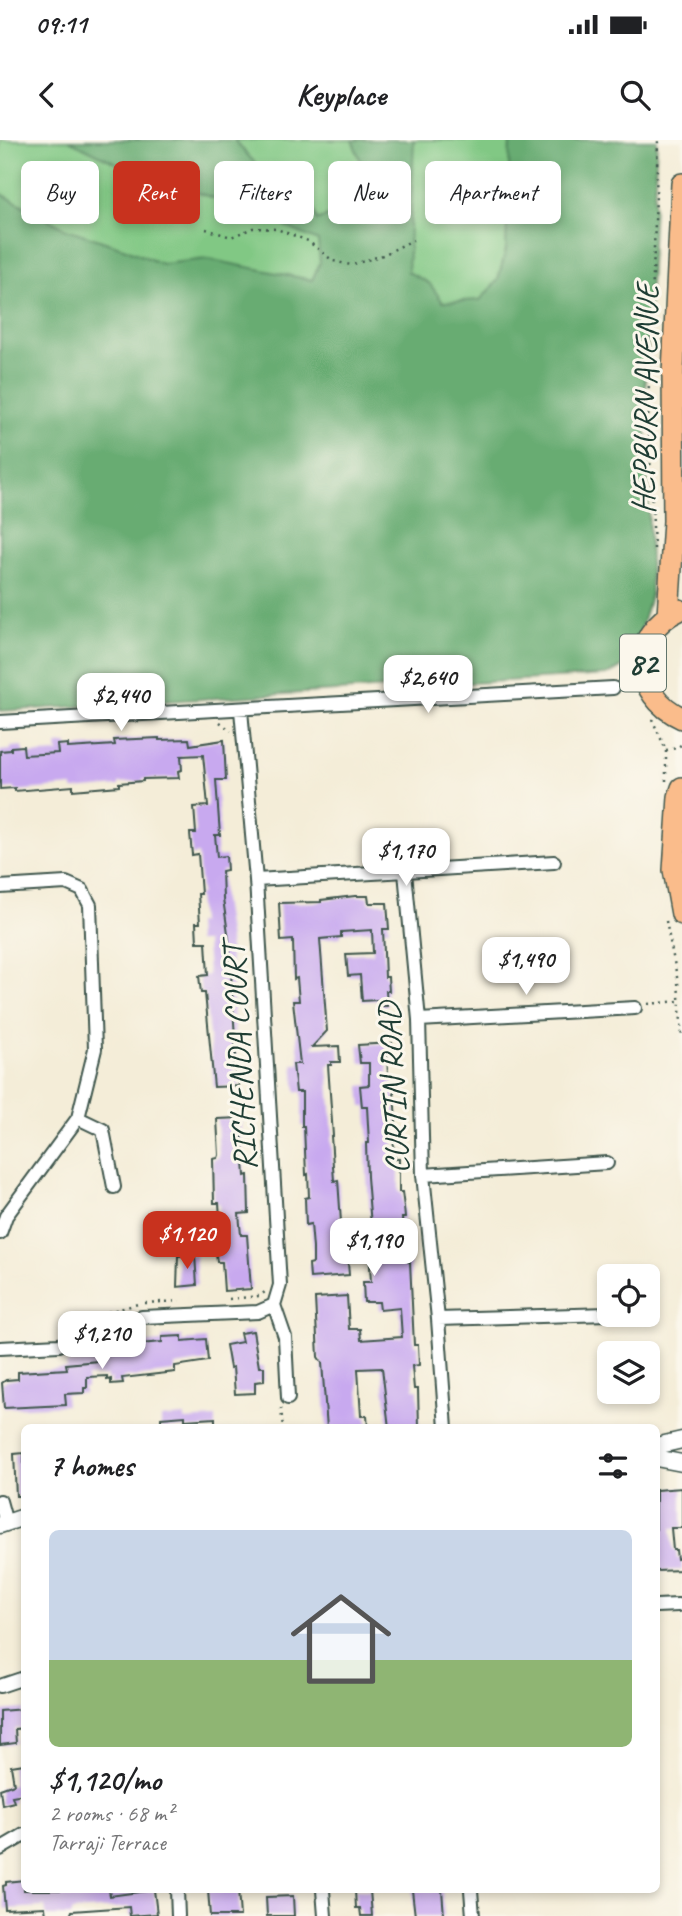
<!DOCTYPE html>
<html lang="en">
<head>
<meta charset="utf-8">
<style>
	body { margin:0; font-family:Caveat,sans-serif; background:#f6f6f6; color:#202124; height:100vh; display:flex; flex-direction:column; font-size:26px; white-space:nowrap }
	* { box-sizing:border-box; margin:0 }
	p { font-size:23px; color:#757577 }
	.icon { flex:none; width:38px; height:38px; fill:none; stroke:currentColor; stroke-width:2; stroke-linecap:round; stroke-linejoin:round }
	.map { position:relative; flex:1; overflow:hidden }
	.sheet { position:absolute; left:21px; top:1284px; width:639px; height:469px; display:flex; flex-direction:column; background:#fff; border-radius:10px; box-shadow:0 4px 10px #0003 }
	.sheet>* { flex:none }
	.top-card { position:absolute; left:21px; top:21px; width:640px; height:63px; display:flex; gap:14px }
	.tools { position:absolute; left:597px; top:1124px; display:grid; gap:14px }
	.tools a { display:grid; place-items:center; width:63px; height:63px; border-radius:10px; background:#fff; box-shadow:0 4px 10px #0003; font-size:35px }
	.price { position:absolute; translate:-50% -60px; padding:0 16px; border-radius:14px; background:#fff; color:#222; font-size:23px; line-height:46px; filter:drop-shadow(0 2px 4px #0008) }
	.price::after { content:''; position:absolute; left:50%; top:42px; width:21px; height:16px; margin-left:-10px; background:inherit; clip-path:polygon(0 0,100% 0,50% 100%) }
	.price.active { background:#c8321e; color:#fff }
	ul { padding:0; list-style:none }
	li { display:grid; align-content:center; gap:14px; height:371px; padding:0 28px }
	li span { display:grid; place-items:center; height:217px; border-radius:10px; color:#555 }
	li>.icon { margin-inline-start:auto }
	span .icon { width:126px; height:126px; fill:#fffc; stroke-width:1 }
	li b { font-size:30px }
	h2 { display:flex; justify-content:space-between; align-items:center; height:84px; padding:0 28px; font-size:30px }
	.chip { padding:0 24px; border-radius:10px; background:#fff; box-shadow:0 4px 10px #0003; font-size:24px; line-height:63px }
	.chip.active { background:#c8321e; color:#fff }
	.status { display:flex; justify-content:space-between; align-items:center; height:49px; padding:0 35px; background:#fff; direction:ltr }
	.status svg { height:19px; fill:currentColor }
	header { display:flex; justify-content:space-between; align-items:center; height:91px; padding:0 28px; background:#fff; font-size:32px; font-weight:700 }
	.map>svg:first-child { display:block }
	.green { fill:#81c884; stroke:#50825c; stroke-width:2 }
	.forest { fill:#68ac72; stroke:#447453; stroke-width:2 }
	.building { fill:#c8a9ef }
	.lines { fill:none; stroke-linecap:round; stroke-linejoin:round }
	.minor-casing { stroke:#3f574d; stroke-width:16 }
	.tertiary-casing { stroke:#3f574d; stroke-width:19 }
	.primary-casing { stroke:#3f574d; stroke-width:24 }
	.path { stroke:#3f574d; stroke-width:2.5; stroke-dasharray:2 5; stroke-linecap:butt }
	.minor { stroke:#fff; stroke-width:12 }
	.tertiary { stroke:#fff; stroke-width:16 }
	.primary { stroke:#fabc8b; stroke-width:21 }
	.labels { text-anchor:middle; stroke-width:6; stroke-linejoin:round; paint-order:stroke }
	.shield { fill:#fbf7ec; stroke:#61756b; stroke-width:2 }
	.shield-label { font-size:32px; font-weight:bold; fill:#1f3d34 }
	.street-label { font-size:33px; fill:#1f3d34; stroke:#fbf7ec }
</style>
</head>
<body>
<div class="status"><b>09:11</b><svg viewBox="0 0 49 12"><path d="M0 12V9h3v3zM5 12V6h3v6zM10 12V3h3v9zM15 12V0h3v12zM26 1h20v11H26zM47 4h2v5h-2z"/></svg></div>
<header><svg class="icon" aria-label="back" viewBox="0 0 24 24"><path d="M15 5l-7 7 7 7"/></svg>Keyplace<svg class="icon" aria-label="search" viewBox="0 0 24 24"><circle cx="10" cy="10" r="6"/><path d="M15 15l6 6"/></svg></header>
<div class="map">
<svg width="682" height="1776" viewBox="0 0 682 1776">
	<rect width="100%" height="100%" fill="#fbf7ec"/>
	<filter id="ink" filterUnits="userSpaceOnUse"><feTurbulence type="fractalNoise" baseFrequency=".0143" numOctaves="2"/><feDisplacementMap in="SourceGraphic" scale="14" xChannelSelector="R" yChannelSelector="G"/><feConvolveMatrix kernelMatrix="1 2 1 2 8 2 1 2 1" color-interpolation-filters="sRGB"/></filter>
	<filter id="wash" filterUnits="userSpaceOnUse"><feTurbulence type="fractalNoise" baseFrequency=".00686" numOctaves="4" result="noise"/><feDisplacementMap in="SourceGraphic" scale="28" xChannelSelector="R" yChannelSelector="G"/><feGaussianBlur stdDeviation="1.57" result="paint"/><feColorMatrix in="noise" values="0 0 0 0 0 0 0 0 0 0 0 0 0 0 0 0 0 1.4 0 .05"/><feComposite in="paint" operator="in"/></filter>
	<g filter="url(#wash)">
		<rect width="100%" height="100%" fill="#f4edd8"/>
		<path class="green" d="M0 0H657L652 52 645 276 0 202Z"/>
		<path class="forest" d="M69 0H234L275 45 312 61 317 81 330 75 370 43 352 0H414L408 132 429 143 443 162 480 160 498 140 506 109 510 0H657L645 249 651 453 636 506 626 525 607 535 0 571V53L64 88 126 109 162 124 207 119 312 140 320 123 318 101 249 70 128 29Z"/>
		<g id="blocks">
			<path class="building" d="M159 598V600L189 599 190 605 224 600 226 640H216L220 695H215L217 717 226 716 227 730 222 731 223 759 229 800 236 915 234 916 235 935H238L239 946 214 947 205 853H201L199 836 208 835 206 802H197L196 783H200L198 754H201L198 714 192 715 190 693H196L194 667 208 666 203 615 181 616 182 630 178 631 179 638 143 639V641L119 643V646L73 650V646L15 651V648L0 649V611L11 610V607L23 606 24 615 58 613 57 605 68 604V608L115 605 114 600Z
				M355 756H368L369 763H387L389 789H383L385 837H388L389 851H386L387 866H377V860L362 861 360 835 348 836 346 814 373 813 372 790 341 792V797L320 799 327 891 312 907 339 906 340 922H331V925H328L333 996H331L334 1041 338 1040 343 1110H347L349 1135 310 1138 309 1124 313 1123V1108L311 1084 306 1085 305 1058 309 1057 308 1034 306 1035 304 986H302V952H296L293 924H300L293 861H299L297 838 294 839 293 800 281 801 279 763 321 762V760Z
				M392 903 393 913 387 914 388 936H393L397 997H393L395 1019H399V1052H402L404 1067 405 1078H402L404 1104H406L408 1122H410L414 1205H418L419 1225 412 1226 414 1249H418L419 1288H389L382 1228 358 1229 361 1276H367L368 1288H327L322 1223 318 1217 315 1158 347 1156 349 1189H360L361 1200 402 1197 400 1168 380 1170 379 1162H364L363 1142H371L369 1110H373L367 1037 366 1003H369L367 967H362L360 946 369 945V923H360L358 905Z
				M241 978 245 1036 248 1035 249 1073 239 1074 241 1095H247L251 1149 224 1151 222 1122H217L215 1107 222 1106 219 1063H214L213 1019 218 1018 219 1015 217 979Z
				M195 1115 197 1145 177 1147 178 1116Z
				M253 1191 259 1227H264V1241L255 1242V1253L235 1254 233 1227 230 1228 226 1205 242 1202 240 1193Z
				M182 1196V1201L206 1199 208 1221 175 1226V1232L122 1238 123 1243 111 1244V1239L107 1240V1236L87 1237V1248H84V1253L65 1254 66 1265 4 1268 2 1243 6 1240 18 1239V1232L67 1229 66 1224 98 1221 97 1215 116 1214 115 1207 127 1206V1200L140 1199V1204L162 1202V1197Z
				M185 1276V1280L215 1278V1288H161V1278Z
				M24 1313V1356H16L14 1314Z
				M682 1348V1388H671L673 1410H676L677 1419 682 1418V1430L656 1431V1350Z
				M24 1569V1588L15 1589 16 1603 0 1605V1571Z
				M24 1624V1654L12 1656 14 1662 2 1665 0 1649 14 1644 11 1626Z
				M24 1740V1750H109L110 1756 154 1750 157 1774 130 1776 129 1767 72 1771 70 1776H46L45 1767 5 1769 3 1746 6 1745V1742Z
				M208 1750H238L240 1776H210Z
				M355 1750H370L372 1776H361L360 1768H356Z
				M412 1750H442L444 1776H415Z
				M293 1756 294 1776H267L266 1757Z"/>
		</g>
	</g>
	<g filter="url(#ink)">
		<use href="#blocks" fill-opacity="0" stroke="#3f574d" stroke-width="2"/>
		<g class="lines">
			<g class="minor-casing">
				<path id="minor" d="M241 570 256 740 280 1145 274 1165 285 1197 288 1258
					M0 582 613 548
					M405 732 419 880 423 1035 438 1179 446 1288
					M256 740 554 722
					M0 747 66 743 82 750 90 765 95 909 78 978 6 1076 0 1093
					M419 880 635 868
					M78 978 103 990 114 1047
					M423 1035 607 1023
					M438 1179 608 1174
					M0 1208 59 1205 106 1186 142 1177 258 1172 274 1165
					M0 1361 6 1383
					M656 1466 678 1465
					M0 1546 24 1538
					M0 1709 24 1695
					M177 1750 178 1776
					M323 1750 325 1776
					M471 1750 473 1776"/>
			</g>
			<g class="tertiary-casing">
				<path id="tertiary" d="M656 1306 682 1300
					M656 1318 682 1323
					M0 1385 24 1377"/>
			</g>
			<g class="primary-casing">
				<path id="primary" d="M679 470C627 494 633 556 682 578
					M668 475 674 381 673 233 682 44
					M682 648 679 657 674 730 682 774"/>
			</g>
			<path class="path" d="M206 89 231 97 253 88 277 89 308 101 333 121 351 125 383 115 413 100
				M654 409 648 269 658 0
				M652 579 666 610V643
				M220 582 231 591
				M666 610 677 608 682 604
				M666 781 678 842 682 896
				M648 864 679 861
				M229 1159 260 1156 266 1151
				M145 1163 180 1161
				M108 1172 138 1164
				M281 1268 283 1288"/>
			<use href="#minor" class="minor"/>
			<use href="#tertiary" class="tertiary"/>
			<use href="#primary" class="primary"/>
		</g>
	</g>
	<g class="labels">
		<rect class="shield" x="620" y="494.5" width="46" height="57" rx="5"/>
		<g class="shield-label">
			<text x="643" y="534">82</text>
		</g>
		<g class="street-label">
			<text transform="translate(644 259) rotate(-89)" y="12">HEPBURN AVENUE</text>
			<text transform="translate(238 917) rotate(-93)" y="12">RICHENDA COURT</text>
			<text transform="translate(392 948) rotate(-93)" y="12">CURTIN ROAD</text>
		</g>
	</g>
</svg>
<div class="tools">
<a><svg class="icon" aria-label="locate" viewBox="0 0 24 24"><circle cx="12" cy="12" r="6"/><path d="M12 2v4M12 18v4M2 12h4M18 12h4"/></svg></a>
<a><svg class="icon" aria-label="layers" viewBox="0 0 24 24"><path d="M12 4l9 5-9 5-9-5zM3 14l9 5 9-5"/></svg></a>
</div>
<b class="price" style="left:428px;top:575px">$2,640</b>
<b class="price" style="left:121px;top:593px">$2,440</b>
<b class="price" style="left:406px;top:748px">$1,170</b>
<b class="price" style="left:526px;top:857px">$1,490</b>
<b class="price active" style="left:187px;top:1131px">$1,120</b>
<b class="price" style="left:374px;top:1138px">$1,190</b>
<b class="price" style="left:102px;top:1231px">$1,210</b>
<div class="top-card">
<a class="chip">Buy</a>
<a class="chip active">Rent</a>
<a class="chip">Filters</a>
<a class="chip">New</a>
<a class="chip">Apartment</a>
</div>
<section class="sheet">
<h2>7 homes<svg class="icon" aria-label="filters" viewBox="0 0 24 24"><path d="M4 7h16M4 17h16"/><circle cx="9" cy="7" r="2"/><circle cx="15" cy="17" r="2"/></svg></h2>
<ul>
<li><span style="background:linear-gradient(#c9d6e8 60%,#8fb573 0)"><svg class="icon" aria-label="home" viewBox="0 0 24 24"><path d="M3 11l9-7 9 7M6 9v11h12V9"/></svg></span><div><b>$1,120/mo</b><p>2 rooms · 68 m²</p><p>Tarraji Terrace</p></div></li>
</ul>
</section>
</div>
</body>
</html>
